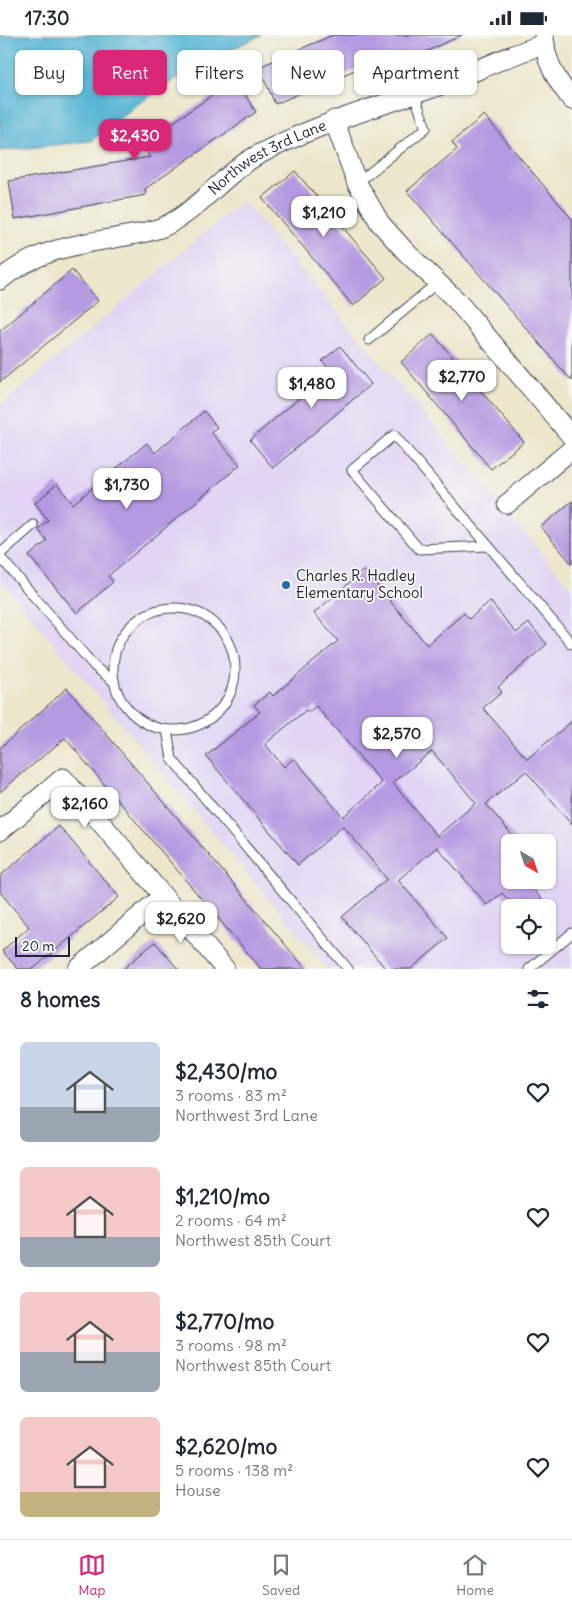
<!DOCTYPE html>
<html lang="en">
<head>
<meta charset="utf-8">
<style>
	body { margin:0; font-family:Delius,sans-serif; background:#f2f2f3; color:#1f2937; height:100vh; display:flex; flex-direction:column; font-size:19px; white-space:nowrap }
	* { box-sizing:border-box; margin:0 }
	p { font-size:16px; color:#747a83 }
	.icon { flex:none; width:28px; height:28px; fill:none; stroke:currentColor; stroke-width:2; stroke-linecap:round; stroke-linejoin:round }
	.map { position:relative; height:934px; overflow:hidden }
	.side { display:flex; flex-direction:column; background:#fff; flex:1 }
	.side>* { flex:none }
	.banner { position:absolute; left:15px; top:15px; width:542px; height:45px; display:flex; gap:10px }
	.needle { width:32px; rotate:141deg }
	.controls { position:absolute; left:501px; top:799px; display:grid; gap:10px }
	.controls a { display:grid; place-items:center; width:55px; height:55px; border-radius:8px; background:#fff; box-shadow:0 1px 4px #0004; font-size:25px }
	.scale { position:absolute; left:15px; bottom:12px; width:55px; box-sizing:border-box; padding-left:5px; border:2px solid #22223b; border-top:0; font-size:14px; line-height:18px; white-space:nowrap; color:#22223b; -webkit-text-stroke:4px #f6f6f2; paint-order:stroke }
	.price { position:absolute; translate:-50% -42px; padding:0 11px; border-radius:10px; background:#fff; color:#222; font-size:16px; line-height:32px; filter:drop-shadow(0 1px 2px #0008) }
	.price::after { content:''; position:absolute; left:50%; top:30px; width:15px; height:11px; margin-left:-8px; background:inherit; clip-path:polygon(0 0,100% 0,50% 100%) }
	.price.current { background:#db2777; color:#fff }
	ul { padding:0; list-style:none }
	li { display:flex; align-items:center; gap:15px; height:125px; padding:0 20px }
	li span { display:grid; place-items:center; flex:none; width:140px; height:100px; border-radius:8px; color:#555 }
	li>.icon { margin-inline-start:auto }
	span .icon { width:60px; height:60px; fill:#fffc; stroke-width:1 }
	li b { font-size:21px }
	h2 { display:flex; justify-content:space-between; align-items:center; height:60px; padding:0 20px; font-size:21px }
	.chip { padding:0 18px; border-radius:8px; background:#fff; box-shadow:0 1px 4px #0004; font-size:18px; line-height:45px }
	.chip.current { background:#db2777; color:#fff }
	.status { display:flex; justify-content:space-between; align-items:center; height:35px; padding:0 25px; background:#fff; direction:ltr }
	.status svg { height:14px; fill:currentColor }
	.tab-bar { display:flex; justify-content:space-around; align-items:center; height:70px; border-top:1px solid #e0e1e3; background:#fff; font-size:14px; color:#747a83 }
	.tab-bar a { display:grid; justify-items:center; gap:2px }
	.tab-bar .current { color:#db2777 }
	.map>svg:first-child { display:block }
	.built { fill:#e1d4f4; fill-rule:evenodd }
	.water { fill:#55b4d4; stroke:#3c6b88 }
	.building { fill:#b59ae1; fill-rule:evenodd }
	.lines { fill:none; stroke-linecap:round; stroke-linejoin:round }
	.lane-casing { stroke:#403f50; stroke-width:11 }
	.street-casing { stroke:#403f50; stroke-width:21 }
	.lane { stroke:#fff; stroke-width:9 }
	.street { stroke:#fff; stroke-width:19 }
	.poi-dot { fill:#1f6fb2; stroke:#f6f6f2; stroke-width:2 }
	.labels { text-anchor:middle; stroke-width:4; stroke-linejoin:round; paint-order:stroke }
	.street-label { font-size:15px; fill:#22223b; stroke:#f6f6f2 }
	.poi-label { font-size:15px; fill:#22223b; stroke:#f6f6f2; text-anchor:start }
</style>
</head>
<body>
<div class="status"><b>17:30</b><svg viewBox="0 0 49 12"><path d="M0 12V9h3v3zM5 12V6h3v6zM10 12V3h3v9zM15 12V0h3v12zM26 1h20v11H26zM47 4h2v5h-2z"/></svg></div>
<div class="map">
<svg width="572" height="934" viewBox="0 0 572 934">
	<rect width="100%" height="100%" fill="#f6f6f2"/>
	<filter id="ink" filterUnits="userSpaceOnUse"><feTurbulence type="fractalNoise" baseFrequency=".02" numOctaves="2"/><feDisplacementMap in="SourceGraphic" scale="10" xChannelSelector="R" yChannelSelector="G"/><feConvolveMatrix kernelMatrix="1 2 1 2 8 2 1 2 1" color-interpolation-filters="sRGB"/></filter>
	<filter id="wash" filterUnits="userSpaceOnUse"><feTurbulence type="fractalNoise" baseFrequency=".0096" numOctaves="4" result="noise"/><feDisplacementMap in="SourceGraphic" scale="20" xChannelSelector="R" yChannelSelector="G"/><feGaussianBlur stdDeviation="1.12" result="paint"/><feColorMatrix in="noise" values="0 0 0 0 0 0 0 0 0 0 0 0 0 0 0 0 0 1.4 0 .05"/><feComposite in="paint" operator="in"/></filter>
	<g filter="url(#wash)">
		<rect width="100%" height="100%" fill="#ece6ca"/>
		<path class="built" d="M243 166 572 554V931L568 934H328L0 545V371ZM510 808H548V845H510ZM510 872H548V910H510Z"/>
		<path class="water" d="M0 0H261L189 35 138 69 91 106 0 116Z"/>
		<g id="blocks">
			<path class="building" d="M333 0H462L386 35 381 24 275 69 259 32Z
				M235 45 256 77 145 154 146 160 15 184 9 146 150 122 141 109Z
				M484 80 572 184V346L407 156 457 114 452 107Z
				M295 136 386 243 353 271 262 163Z
				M72 235 98 266 0 347V296Z
				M433 299 524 407 491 434 401 327Z
				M340 311 371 349 273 433 250 405 331 336 322 326Z
				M204 376 217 392 211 397 240 430 108 541 113 547 77 578 29 521 47 506 38 494 48 485 35 468 57 449 73 469 147 408 155 418Z
				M572 466V529L541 492Z
				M364 535 427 610 464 578 469 584 490 566 516 598 529 588 547 609 498 652 502 657 483 673 527 724 572 686V790L526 736 486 769 519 808H510V845H526L543 866 535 872H515L502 858 487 870 437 812 398 845 448 903 411 934H386L342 882 387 844 343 791 298 830 206 721 260 677 254 670 270 657 273 661 338 606 314 578ZM316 671 382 748 343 782 294 723 284 732 265 709 306 675 309 677ZM432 716 476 768 437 801 393 748Z
				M67 653 254 873 306 934H261L65 703 0 757V713Z
				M59 791 119 862 33 934H18L2 916 29 892 0 857V841Z
				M155 907 178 934H123Z"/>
		</g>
	</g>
	<g filter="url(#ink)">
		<use href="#blocks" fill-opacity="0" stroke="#403f50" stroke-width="1"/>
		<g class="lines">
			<g class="lane-casing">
				<path id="lane" d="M357 148 426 93 414 59
					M369 305 438 247
					M489 511 419 514 352 435 394 400 572 609
					M0 519 33 490
					M0 522 95 632 113 646
					M113 634a61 61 0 1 1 122 0a61 61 0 1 1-122 0Z
					M167 695 172 724 348 934
					M529 934 572 898"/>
			</g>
			<g class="street-casing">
				<g id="street">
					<path d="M544 0C544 25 557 46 572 65"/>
					<path d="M334 85 357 148 380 188 406 217 456 265 572 402"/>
					<path id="s1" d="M0 245C34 216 73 210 115 203 131 200 148 198 163 192 199 176 222 140 256 121 313 90 375 73 435 52 472 39 507 20 545 9"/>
					<path d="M507 469 572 414"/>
					<path d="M0 796 63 743 225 934"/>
					<path d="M78 934 163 861"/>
				</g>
			</g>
			<use href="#lane" class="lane"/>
			<use href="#street" class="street"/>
		</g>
	</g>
	<circle class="poi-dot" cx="286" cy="550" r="5"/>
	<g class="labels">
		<g class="street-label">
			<text dy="5" stroke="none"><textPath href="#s1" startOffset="300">Northwest 3rd Lane</textPath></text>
		</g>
		<g class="poi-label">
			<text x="296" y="546">Charles R. Hadley<tspan x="296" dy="17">Elementary School</tspan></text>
		</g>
	</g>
</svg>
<div class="controls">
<a><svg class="needle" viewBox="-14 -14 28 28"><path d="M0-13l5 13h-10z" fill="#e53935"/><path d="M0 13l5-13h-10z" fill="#747a83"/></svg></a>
<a><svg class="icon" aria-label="locate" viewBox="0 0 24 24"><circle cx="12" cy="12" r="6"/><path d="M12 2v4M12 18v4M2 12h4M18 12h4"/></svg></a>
</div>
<div class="scale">20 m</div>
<b class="price current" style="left:135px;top:126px">$2,430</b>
<b class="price" style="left:324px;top:203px">$1,210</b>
<b class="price" style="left:462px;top:367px">$2,770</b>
<b class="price" style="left:312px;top:374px">$1,480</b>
<b class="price" style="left:127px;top:475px">$1,730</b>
<b class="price" style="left:397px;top:724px">$2,570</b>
<b class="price" style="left:85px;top:794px">$2,160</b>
<b class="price" style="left:181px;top:909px">$2,620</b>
<div class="banner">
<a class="chip">Buy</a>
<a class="chip current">Rent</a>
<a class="chip">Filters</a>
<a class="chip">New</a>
<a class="chip">Apartment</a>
</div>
</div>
<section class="side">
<h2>8 homes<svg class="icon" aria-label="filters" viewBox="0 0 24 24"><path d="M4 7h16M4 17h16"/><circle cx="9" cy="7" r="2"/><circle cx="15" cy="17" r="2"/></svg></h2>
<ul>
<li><span style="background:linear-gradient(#c9d6e8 65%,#9aa5b1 0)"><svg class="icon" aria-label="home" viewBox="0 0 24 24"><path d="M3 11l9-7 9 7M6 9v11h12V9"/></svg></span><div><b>$2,430/mo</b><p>3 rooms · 83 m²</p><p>Northwest 3rd Lane</p></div><svg class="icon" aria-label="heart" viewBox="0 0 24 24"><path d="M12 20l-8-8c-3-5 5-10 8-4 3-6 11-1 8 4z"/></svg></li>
<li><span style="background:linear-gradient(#f6c9c9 70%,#9aa5b1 0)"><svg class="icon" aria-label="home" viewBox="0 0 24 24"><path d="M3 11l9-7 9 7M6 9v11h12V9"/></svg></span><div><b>$1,210/mo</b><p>2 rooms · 64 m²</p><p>Northwest 85th Court</p></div><svg class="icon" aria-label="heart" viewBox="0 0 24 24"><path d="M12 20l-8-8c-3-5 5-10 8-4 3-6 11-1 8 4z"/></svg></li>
<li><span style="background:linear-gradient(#f6c9c9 60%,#9aa5b1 0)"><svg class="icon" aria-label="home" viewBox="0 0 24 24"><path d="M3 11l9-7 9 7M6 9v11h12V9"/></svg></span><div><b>$2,770/mo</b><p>3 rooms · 98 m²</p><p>Northwest 85th Court</p></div><svg class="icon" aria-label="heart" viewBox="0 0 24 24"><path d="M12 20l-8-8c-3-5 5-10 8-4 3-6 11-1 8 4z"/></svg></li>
<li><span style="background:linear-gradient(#f6c9c9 75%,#c2b280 0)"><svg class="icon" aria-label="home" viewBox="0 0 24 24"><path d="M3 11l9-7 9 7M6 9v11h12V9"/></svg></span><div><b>$2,620/mo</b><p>5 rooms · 138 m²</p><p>House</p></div><svg class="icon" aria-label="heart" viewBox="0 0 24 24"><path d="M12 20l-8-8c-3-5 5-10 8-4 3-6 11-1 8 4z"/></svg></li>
</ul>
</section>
<nav class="tab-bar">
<a class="current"><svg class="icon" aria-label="map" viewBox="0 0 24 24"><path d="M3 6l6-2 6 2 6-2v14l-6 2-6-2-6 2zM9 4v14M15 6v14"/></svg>Map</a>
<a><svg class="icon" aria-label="saved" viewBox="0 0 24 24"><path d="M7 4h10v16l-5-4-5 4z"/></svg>Saved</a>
<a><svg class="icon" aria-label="home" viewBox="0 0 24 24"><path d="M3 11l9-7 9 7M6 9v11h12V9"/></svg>Home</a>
</nav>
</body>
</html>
